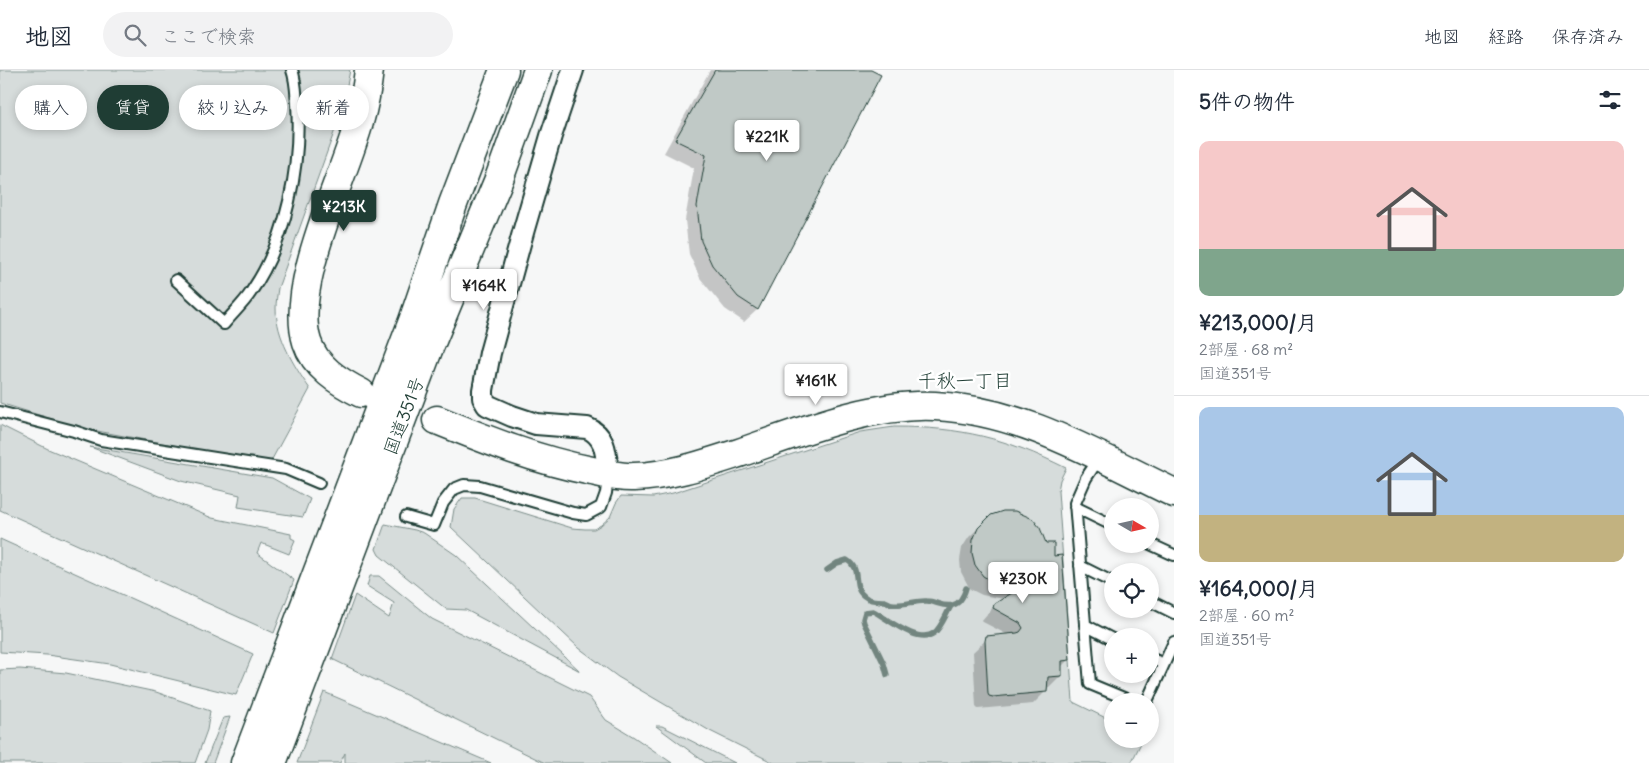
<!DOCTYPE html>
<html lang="ja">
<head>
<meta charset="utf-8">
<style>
	body { margin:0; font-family:Delius,"Klee One",sans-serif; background:#f2f2f3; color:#1f2937; height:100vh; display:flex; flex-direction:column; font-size:19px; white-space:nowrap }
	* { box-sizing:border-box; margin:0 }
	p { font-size:16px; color:#747a83 }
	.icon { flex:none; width:28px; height:28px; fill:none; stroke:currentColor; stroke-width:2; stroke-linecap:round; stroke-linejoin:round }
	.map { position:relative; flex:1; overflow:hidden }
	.panel { display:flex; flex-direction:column; background:#fff; width:475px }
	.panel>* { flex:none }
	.hud { position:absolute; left:15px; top:15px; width:475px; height:45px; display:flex; gap:10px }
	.needle { width:32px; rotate:99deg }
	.buttons { position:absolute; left:1104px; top:428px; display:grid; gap:10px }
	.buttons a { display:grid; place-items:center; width:55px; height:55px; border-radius:50%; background:#fff; box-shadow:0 2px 8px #0003; font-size:25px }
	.price { position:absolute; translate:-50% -42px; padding:0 11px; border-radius:5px; background:#fff; color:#222; font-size:16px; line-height:32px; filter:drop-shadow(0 1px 2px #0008) }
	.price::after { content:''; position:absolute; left:50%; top:30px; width:15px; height:11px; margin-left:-8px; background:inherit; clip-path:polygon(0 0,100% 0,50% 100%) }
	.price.active { background:#1f3d34; color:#fff }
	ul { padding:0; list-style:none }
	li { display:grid; align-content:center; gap:10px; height:265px; padding:0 25px }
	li+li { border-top:1px solid #e0e1e3 }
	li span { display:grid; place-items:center; height:155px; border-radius:10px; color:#555 }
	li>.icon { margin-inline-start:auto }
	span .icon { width:90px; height:90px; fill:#fffc; stroke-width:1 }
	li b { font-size:21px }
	h2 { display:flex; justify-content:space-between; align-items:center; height:60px; padding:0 25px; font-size:21px }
	.pill { padding:0 18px; border-radius:22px; background:#fff; box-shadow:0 2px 8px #0003; font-size:18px; line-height:45px }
	.pill.active { background:#1f3d34; color:#fff }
	header { display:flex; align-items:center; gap:30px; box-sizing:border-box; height:70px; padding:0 25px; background:#fff; border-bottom:1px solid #e0e1e3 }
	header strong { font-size:24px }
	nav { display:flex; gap:28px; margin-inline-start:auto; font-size:18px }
	.search { width:350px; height:45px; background:#f2f2f3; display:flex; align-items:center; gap:12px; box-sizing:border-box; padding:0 18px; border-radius:28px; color:#747a83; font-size:19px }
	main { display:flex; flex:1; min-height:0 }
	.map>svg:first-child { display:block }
	.green { fill:#d6dcdb; stroke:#7a8c88 }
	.shadow { fill:#0003 }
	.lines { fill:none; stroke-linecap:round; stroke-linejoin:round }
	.stream { stroke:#72857f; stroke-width:5.5 }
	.building { fill:#c0c9c6; stroke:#1f3d34 }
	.lane-casing { stroke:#1f3d34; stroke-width:14 }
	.street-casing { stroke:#1f3d34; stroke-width:24 }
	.secondary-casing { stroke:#1f3d34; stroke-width:31 }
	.highway-casing { stroke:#1f3d34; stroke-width:31 }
	.lane { stroke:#fff; stroke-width:10 }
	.street { stroke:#fff; stroke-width:20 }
	.secondary { stroke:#fff; stroke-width:28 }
	.highway { stroke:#fff; stroke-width:28 }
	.labels { text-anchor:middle; stroke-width:5; stroke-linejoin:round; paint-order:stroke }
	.street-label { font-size:18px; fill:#1f3d34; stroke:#fff }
	.neighbourhood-label { font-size:19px; fill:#1f3d34; stroke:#fff }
</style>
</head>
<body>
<header>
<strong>地図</strong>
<div class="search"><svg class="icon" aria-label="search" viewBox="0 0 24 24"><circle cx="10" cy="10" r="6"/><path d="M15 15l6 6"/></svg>ここで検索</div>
<nav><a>地図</a><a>経路</a><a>保存済み</a></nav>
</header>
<main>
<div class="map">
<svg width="1174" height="693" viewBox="0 0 1174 693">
	<rect width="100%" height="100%" fill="#f6f7f7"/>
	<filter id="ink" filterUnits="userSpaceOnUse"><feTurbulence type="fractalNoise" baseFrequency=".02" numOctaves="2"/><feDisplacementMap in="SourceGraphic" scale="10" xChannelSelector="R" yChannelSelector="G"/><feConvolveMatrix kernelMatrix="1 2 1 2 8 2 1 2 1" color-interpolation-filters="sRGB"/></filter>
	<g filter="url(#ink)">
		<path class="green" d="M0 0H350L343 35 336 57 278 218C277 225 276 232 276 238 276 267 294 296 310 319L270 393 81 358 0 333Z
			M0 355 48 379 212 448 291 464V468L295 470 289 484 261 473 257 483 294 510 274 563 0 440Z
			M894 357C961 357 1006 368 1066 398L1060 410 1058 421 1073 632 1112 651V669H1143L1131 693H774L710 661 618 607 579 578 451 457 454 439 462 428H475L572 458 585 459H594L601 455 610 447 616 433 621 426 653 427 673 423 860 362Z
			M90 377 272 408 310 429 303 447 238 437 240 425 181 411Z
			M385 454 415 460 424 463 456 485 580 601 466 540 446 539 379 485 376 479Z
			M0 469 253 584 236 625 110 594 47 585 0 582Z
			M370 506H379L432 549 589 627 606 650 634 667 672 693H545L332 589 355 525 389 548 394 533 367 516Z
			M20 599 66 603 156 622 210 641 207 660 195 693H0V600Z
			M324 622 491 693H345V683L340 693H297Z
			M230 647 213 693H205L223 648Z
			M656 656H662L735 693H706Z"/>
		<path class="shadow" d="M710 0H868L879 6 757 240 744 252 725 239 700 208 689 184 685 150 694 98 664 83Z
			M991 446 1053 487 1068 590 1061 597V606L1049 618 1046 619V621L1033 634 978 639 976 637 973 582 989 567 1008 565 981 551 995 535 1004 529 982 525 970 519 961 502 960 490 962 478 969 467Z"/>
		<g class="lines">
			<path class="stream" d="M827 500 837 493 847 490C862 499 851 516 864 526 871 532 877 530 885 531 888 532 890 534 892 534 903 536 916 530 927 531 935 531 944 538 953 535 961 533 964 525 966 518
				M887 605 884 594 864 553 863 549 865 542 873 541C887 548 918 575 934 563 941 558 946 544 951 536"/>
		</g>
		<path class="building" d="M715 0H871L881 5 758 240 738 227 712 195 701 171 697 136 706 85 675 70Z
			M1003 441H1015L1033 449 1040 458 1046 473H1054V486L1062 485 1070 590 1062 591V606L1048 607 1047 622 993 627 989 626 988 624 985 571 986 566 1017 563 1020 562 1023 558 1020 553 993 538 994 534 1015 521 1017 517 995 513 983 506 975 495 972 483 973 470 978 458 991 445Z"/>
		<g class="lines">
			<g class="lane-casing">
				<path id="lane" d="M176 210 224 254C233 243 244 233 251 222 287 170 301 95 297 34 296 22 296 11 292 0
					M0 342 74 361 101 370 286 399 319 413
					M1100 387 1086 408 1075 433 1090 614 1131 631
					M1075 437 1112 455
					M406 447 434 455 443 433 454 419 464 415 480 416 573 443 586 445 601 437 606 423 608 407
					M1150 474 1174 485
					M1080 496 1112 512
					M1150 531 1174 543
					M1085 555 1112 569
					M1150 588 1164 594
					M1147 631 1174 572"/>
			</g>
			<g class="street-casing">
				<path id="street" d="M573 0 551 66 524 159 490 283 483 320V328L487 335 512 346 536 354 587 358C607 366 606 386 608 404"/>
			</g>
			<g class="secondary-casing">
				<path id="secondary" d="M361 323C339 312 315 297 307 272 289 215 343 110 359 52 364 35 367 18 369 0
					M437 350C489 371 536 390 592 401 605 404 620 408 634 407 670 406 705 394 739 383 800 362 870 333 935 336 1022 340 1097 386 1174 423"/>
			</g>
			<g class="highway-casing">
				<path id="highway" d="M245 693 413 251 453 134 504 0
					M272 693 428 280 499 109 538 0"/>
			</g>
			<use href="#lane" class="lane"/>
			<use href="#street" class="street"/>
			<use href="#secondary" class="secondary"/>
			<use href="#highway" class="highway"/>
		</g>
	</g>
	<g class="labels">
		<g class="street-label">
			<text transform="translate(404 346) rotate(-69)" y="6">国道351号</text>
		</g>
		<g class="neighbourhood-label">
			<text x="965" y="317">千秋一丁目</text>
		</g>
	</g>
</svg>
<div class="buttons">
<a><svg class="needle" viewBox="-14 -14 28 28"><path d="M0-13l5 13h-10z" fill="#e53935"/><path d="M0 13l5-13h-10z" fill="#747a83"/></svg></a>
<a><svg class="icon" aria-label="locate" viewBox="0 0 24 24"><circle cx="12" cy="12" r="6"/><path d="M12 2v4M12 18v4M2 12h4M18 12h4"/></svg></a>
<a>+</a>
<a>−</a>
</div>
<b class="price" style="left:767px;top:92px">¥221K</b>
<b class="price active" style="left:344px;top:162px">¥213K</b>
<b class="price" style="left:484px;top:241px">¥164K</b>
<b class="price" style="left:816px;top:336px">¥161K</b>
<b class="price" style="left:1023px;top:534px">¥230K</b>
<div class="hud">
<a class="pill">購入</a>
<a class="pill active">賃貸</a>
<a class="pill">絞り込み</a>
<a class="pill">新着</a>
</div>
</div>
<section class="panel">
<h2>5件の物件<svg class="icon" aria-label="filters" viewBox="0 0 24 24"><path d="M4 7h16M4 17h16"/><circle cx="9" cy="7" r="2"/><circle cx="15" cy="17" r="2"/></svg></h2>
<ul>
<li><span style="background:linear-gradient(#f6c9c9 70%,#7fa58c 0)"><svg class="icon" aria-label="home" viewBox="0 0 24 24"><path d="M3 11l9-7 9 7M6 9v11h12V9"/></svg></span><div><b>¥213,000/月</b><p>2部屋 · 68 m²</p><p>国道351号</p></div></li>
<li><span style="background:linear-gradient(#a9c7e8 70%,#c2b280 0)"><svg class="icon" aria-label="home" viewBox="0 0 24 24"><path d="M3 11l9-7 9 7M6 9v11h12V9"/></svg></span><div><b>¥164,000/月</b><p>2部屋 · 60 m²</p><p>国道351号</p></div></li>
</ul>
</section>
</main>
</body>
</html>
